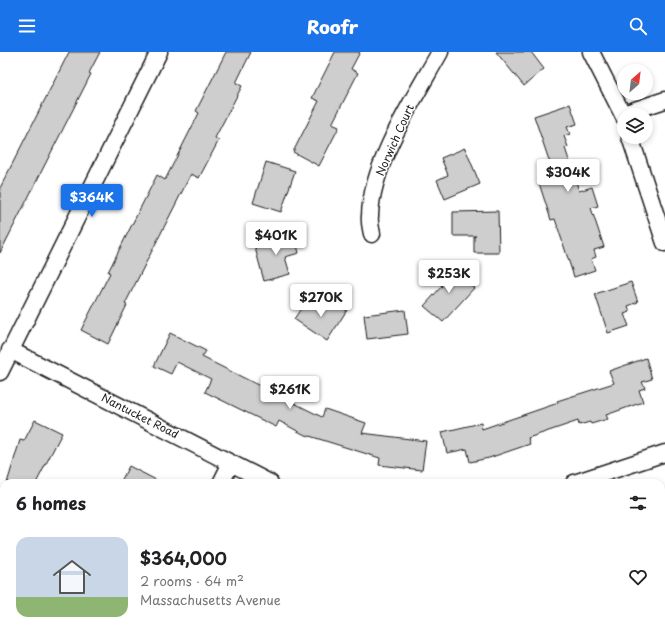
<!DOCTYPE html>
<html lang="en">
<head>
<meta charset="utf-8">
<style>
	body { margin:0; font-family:"Playpen Sans",sans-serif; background:#f6f6f6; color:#202124; height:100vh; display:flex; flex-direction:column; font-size:15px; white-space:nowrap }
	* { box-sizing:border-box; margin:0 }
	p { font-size:13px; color:#757577 }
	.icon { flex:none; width:22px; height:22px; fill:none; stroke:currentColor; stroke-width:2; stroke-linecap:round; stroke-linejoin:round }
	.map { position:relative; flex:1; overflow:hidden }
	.drawer { position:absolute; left:0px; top:427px; width:665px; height:156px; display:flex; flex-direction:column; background:#fff; border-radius:12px 12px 0 0; box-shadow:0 2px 6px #0003 }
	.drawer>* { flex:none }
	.needle { width:26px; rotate:28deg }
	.buttons { position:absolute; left:617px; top:12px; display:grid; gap:8px }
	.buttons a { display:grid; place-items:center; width:36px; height:36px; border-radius:50%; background:#fff; box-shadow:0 2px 6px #0003; font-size:20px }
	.price { position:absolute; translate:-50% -34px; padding:0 9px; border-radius:4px; background:#fff; color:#222; font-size:13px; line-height:26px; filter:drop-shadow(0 1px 2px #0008) }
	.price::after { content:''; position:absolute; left:50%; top:24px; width:12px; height:9px; margin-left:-6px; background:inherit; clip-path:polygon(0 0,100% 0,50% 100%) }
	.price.current { background:#1a73e8; color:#fff }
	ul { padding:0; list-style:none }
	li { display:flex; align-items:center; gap:12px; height:100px; padding:0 16px }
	li span { display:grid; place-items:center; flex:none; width:112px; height:80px; border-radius:12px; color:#555 }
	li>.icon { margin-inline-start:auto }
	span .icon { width:48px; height:48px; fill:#fffc; stroke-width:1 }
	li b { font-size:17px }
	h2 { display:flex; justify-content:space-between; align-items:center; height:48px; padding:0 16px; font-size:17px }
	header { display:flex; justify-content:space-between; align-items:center; height:52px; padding:0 16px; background:#1a73e8; color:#fff; font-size:18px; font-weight:800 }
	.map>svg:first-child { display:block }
	.building { fill:#cecece; stroke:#1c1c1c }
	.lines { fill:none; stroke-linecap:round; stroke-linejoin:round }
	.minor-casing { stroke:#1c1c1c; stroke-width:19 }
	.minor { stroke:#fff; stroke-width:16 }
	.labels { text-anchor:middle; stroke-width:3; stroke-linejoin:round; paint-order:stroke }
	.street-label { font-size:11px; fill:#1c1c1c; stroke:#fff }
</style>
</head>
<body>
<header><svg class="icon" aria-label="menu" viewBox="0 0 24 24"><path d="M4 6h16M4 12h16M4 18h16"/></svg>Roofr<svg class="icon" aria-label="search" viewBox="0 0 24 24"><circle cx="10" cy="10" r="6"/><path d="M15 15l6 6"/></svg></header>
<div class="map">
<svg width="665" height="583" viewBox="0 0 665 583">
	<rect width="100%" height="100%" fill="#fff"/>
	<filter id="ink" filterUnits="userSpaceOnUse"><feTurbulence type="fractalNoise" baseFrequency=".025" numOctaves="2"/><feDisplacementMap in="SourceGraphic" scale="8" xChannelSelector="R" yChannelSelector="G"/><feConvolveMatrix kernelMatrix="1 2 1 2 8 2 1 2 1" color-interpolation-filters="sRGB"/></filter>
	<g filter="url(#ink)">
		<path class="building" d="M69 0H100L89 21 91 22 0 201V136Z
			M226 0H251L236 31 242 34 215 86 219 88 199 126 191 122 125 252 127 253 108 292 81 278 110 221 108 220 157 123 165 128 199 61 196 59Z
			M335 0H360L351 17 358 21 332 72 339 75 319 114 293 100 319 49 312 46Z
			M496 0H531L544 17 524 34Z
			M570 52 577 72 567 75 570 82 564 84 568 95 565 96 579 139 592 135 598 154 591 156 604 195 594 198 596 205 591 207 595 218 574 225 555 167 551 168 537 125 553 120 534 64Z
			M465 96 480 132 445 147 437 128 448 123 441 106Z
			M266 110 295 119 281 160 253 151Z
			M498 159 499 201H474V185L476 184H453V160Z
			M294 181 299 201 285 205 290 222 264 229 254 192Z
			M449 214 474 236 443 270 424 254 442 234 436 229Z
			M631 230 638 250 628 254 630 260 624 262 629 274 608 281 595 242Z
			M330 247 347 258 327 289 294 267 306 249 322 259Z
			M405 258 408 282 367 287 364 263Z
			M170 281 206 299 202 305 322 365 325 357 366 371 362 381 426 389 422 418 379 413 380 406 303 382 279 369 276 375 205 340 211 327 177 310 171 322 154 314Z
			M646 306 652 327 642 330 645 336 639 338 643 350 606 363 608 367 591 372 590 370 579 373 578 369 528 386 530 392 489 406 470 410 467 397 447 401 442 380 481 371 482 377 558 351 557 349 614 331 609 319Z
			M35 368 62 381 36 431H7L20 388 24 389Z
			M129 414 162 431H120Z"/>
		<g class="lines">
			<g class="minor-casing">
				<path id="minor" d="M591 0 624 65
					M623 62 665 48
					M630 85 665 191
					M372 182C371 176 369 170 370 164 371 112 415 45 440 0
					M10 298 270 431
					M0 320 159 0
					M221 431 231 411
					M574 431 665 401
					M200 579 202 583"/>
			</g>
			<use href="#minor" class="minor"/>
		</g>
	</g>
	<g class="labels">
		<g class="street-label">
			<text transform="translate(395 88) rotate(-66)" y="4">Norwich Court</text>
			<text transform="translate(140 364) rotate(27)" y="4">Nantucket Road</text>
		</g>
	</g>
</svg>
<div class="buttons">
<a><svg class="needle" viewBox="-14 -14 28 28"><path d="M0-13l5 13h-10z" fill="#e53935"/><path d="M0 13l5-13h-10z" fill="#757577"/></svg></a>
<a><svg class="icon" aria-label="layers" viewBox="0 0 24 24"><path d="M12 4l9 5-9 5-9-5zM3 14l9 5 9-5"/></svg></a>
</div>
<b class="price" style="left:568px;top:141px">$304K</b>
<b class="price current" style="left:92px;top:166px">$364K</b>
<b class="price" style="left:276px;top:204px">$401K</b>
<b class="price" style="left:449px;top:242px">$253K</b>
<b class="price" style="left:321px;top:266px">$270K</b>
<b class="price" style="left:290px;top:358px">$261K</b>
<section class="drawer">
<h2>6 homes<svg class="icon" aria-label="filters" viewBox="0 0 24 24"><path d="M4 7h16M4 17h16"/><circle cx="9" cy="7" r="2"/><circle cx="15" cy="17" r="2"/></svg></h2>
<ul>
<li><span style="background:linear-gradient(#c9d6e8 75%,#8fb573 0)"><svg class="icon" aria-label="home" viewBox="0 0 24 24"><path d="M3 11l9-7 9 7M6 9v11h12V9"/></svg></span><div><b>$364,000</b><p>2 rooms · 64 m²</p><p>Massachusetts Avenue</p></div><svg class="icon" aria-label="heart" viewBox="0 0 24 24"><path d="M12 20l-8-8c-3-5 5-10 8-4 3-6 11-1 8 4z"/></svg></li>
</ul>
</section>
</div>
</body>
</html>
